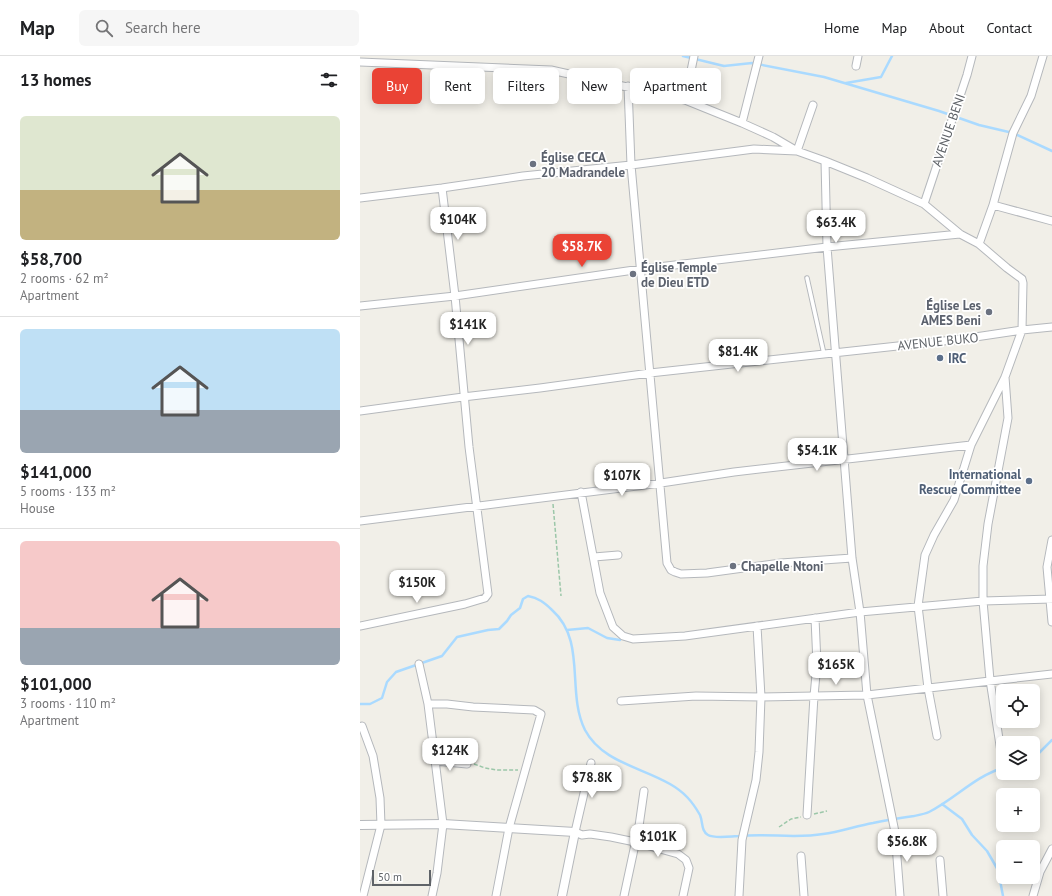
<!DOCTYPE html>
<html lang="en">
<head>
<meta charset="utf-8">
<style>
	body { margin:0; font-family:"PT Sans",sans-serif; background:#f6f6f6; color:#202124; height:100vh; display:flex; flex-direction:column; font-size:15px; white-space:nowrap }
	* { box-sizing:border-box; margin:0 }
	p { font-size:13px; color:#757577 }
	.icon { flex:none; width:22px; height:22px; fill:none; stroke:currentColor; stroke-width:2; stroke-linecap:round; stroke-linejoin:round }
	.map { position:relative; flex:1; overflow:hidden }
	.panel { display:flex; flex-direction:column; background:#fff; width:360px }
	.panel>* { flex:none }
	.banner { position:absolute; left:12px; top:12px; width:380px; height:36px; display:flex; gap:8px }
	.fabs { position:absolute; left:636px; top:628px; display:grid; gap:8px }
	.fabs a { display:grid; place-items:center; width:44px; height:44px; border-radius:6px; background:#fff; box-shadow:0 2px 10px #0003; font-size:20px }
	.scale { position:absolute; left:12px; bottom:10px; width:59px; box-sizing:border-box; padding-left:4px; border:2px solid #5f6368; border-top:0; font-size:11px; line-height:14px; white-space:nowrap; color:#5f6368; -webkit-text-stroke:3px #fff; paint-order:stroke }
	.price { position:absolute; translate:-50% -34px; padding:0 9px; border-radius:8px; background:#fff; color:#222; font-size:13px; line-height:26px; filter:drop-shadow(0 1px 2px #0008) }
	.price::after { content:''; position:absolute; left:50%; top:24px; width:12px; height:9px; margin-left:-6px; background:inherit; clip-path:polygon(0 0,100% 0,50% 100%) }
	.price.current { background:#ea4335; color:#fff }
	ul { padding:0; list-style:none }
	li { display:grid; align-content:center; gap:8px; height:212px; padding:0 20px }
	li+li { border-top:1px solid #e0e0e0 }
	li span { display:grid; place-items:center; height:124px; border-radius:6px; color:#555 }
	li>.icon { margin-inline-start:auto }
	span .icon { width:72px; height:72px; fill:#fffc; stroke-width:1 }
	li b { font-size:17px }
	h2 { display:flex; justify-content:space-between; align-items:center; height:48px; padding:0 20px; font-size:17px }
	.tag { padding:0 14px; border-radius:6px; background:#fff; box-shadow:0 2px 10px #0003; font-size:14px; line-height:36px }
	.tag.current { background:#ea4335; color:#fff }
	header { display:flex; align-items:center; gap:24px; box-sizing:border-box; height:56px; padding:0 20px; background:#fff; border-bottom:1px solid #e0e0e0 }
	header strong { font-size:19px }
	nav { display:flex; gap:22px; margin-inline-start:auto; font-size:14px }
	.search { width:280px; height:36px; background:#f6f6f6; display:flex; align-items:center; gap:10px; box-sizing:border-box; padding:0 14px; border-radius:6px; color:#757577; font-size:15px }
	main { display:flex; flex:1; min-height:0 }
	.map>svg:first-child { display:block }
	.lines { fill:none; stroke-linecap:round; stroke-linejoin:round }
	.stream { stroke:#aadaff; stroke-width:2.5 }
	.service-casing { stroke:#b5b8bc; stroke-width:5.5 }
	.minor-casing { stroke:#b5b8bc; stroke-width:9 }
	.tertiary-casing { stroke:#b5b8bc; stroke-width:10 }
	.path { stroke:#9cc7a9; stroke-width:1.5; stroke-dasharray:4 2; stroke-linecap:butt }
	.service { stroke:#fff; stroke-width:3.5 }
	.minor { stroke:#fff; stroke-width:7 }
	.tertiary { stroke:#fff; stroke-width:8 }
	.worship-dot { fill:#6b7280; stroke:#fff; stroke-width:1.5 }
	.service-dot { fill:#5c6f8a; stroke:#fff; stroke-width:1.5 }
	.labels { text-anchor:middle; stroke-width:3.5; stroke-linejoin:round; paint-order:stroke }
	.street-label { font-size:13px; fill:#5f6368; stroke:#fff }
	.worship-label { font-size:13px; font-weight:bold; fill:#5b616d; stroke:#fff; text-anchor:start }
	.service-label { font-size:13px; font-weight:bold; fill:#4e5e75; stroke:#fff; text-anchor:start }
</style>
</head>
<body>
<header>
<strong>Map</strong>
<div class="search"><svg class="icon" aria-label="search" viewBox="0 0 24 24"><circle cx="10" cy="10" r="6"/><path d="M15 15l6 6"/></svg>Search here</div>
<nav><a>Home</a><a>Map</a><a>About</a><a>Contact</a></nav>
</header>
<main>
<section class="panel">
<h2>13 homes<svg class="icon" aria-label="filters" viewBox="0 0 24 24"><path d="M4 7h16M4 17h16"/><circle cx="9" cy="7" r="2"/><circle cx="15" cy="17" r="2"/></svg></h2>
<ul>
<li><span style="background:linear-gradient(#dfe7d0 60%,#c2b280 0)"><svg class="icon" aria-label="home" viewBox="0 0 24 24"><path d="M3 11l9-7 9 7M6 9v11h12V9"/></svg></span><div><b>$58,700</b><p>2 rooms · 62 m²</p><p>Apartment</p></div></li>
<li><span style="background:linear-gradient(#bfe0f5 65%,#9aa5b1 0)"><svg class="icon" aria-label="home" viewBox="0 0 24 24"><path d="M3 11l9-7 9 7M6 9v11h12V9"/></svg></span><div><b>$141,000</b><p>5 rooms · 133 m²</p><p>House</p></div></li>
<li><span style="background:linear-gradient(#f6c9c9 70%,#9aa5b1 0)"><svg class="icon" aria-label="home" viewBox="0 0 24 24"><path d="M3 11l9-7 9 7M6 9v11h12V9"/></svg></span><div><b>$101,000</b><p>3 rooms · 110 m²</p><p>Apartment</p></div></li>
</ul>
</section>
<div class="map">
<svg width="692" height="840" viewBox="0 0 692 840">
	<rect width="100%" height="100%" fill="#f1efe8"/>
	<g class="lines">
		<path class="stream" d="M323 0 364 10 392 7 464 21 579 55 619 69 653 77 692 95
			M486 27 521 21 532 0
			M207 574 228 572 247 582 260 584
			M0 648H10L22 642 27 626 36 616 82 600 97 581 128 574 139 573 147 565 151 559 160 552 163 543 168 540C178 542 184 546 192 554 227 585 206 636 225 674 242 706 281 711 310 728 324 736 332 745 340 759 343 766 341 775 348 779 355 783 372 780 380 780 408 777 435 783 463 778 480 776 496 770 513 767 527 764 540 762 554 760 559 759 565 758 569 756 595 743 615 720 643 712
			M673 703 692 684
			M582 748 602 763 612 779 627 795 638 814 643 840"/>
		<g class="service-casing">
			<path id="service" d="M447 222 464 298"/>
		</g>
		<g class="minor-casing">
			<path id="minor" d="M0 6 191 14 325 44 382 67 413 81 437 95 465 105 467 191 492 502 500 556 507 639 535 776 540 840
				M496 10 498 0
				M268 30 271 109 307 507 311 514 315 516 321 518 347 517 421 507 492 502
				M325 44 334 0
				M382 67 399 0
				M465 105 507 122 564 148 600 178 619 188 647 212 662 223 663 227 662 274 645 321 611 389 594 444 574 479 565 499 558 550 568 632 577 680
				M0 142 82 132 163 120 271 109 394 93 437 95 453 49
				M564 148 607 19 612 0
				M633 149 692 165
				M619 188 633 149 653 77 671 40 683 0
				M0 250 95 240 281 213 467 191 600 178
				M0 355 103 341 180 332 290 317 602 283 662 274 692 271
				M221 436 240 537 253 571 263 580 273 583 325 580 500 556 623 545 692 543
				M0 465 301 427 374 416 611 389
				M692 484 687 511 692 566
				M234 501 258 499
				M0 570 105 548 125 542 128 538 109 391 95 240 82 132
				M59 608 68 648 83 768 77 817 72 840
				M261 645 336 640 401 641 507 639 692 618
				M68 648H87L113 651 174 654 181 658 149 772 136 840
				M2 670 13 700 20 742 21 769 3 840
				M75 705 107 708
				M231 707 215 776 222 779 230 778 251 781 275 786 318 798 326 804 329 812 323 840
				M643 709 630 624 623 545V510L628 468 648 362 645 321
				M447 759 454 640 457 608 455 562
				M441 800 444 840
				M580 804 583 840
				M264 840 279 770 284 735
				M379 840 382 784 396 724 399 696 401 641 397 570
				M673 840 680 816 692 793"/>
		</g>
		<g class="tertiary-casing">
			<path id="tertiary" d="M0 769 83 768 215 776 202 840"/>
		</g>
		<path class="path" d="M193 448 201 540
			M114 708 125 712 137 714H158
			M454 758 467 755
			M419 771 431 763 441 761"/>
		<use href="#service" class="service"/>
		<use href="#minor" class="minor"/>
		<use href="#tertiary" class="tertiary"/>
	</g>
	<g class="worship-dot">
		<circle cx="173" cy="108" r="4"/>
		<circle cx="273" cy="218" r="4"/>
		<circle cx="629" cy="256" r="4"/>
		<circle cx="373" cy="510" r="4"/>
	</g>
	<g class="service-dot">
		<circle cx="580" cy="302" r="4"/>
		<circle cx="669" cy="425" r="4"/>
	</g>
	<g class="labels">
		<g class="street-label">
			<text transform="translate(588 74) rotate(-71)" y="5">AVENUE BENI</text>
			<text transform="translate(578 285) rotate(-6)" y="5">AVENUE BUKO</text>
		</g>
		<g class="worship-label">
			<text x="181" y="106">Église CECA<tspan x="181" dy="15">20 Madrandele</tspan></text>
			<text x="281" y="216">Église Temple<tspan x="281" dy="15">de Dieu ETD</tspan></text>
			<text x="621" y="254" text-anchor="end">Église Les<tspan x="621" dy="15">AMES Beni</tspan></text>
			<text x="381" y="515">Chapelle Ntoni</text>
		</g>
		<g class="service-label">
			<text x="588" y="307">IRC</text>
			<text x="661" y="423" text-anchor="end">International<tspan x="661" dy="15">Rescue Committee</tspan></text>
		</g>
	</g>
</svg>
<div class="fabs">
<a><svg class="icon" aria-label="locate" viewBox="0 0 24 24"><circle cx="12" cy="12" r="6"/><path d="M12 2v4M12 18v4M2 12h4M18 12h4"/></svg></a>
<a><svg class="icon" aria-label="layers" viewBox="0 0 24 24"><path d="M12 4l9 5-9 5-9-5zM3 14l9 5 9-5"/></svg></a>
<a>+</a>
<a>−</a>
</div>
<div class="scale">50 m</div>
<b class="price" style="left:98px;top:185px">$104K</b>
<b class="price" style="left:476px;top:188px">$63.4K</b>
<b class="price current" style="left:222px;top:212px">$58.7K</b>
<b class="price" style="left:108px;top:290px">$141K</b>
<b class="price" style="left:378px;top:317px">$81.4K</b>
<b class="price" style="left:457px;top:416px">$54.1K</b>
<b class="price" style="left:262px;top:441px">$107K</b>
<b class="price" style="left:57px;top:548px">$150K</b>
<b class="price" style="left:476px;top:630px">$165K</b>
<b class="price" style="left:90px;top:716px">$124K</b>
<b class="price" style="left:232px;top:743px">$78.8K</b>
<b class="price" style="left:298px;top:802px">$101K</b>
<b class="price" style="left:547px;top:807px">$56.8K</b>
<div class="banner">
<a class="tag current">Buy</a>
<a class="tag">Rent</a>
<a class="tag">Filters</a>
<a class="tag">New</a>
<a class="tag">Apartment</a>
</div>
</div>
</main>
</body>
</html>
